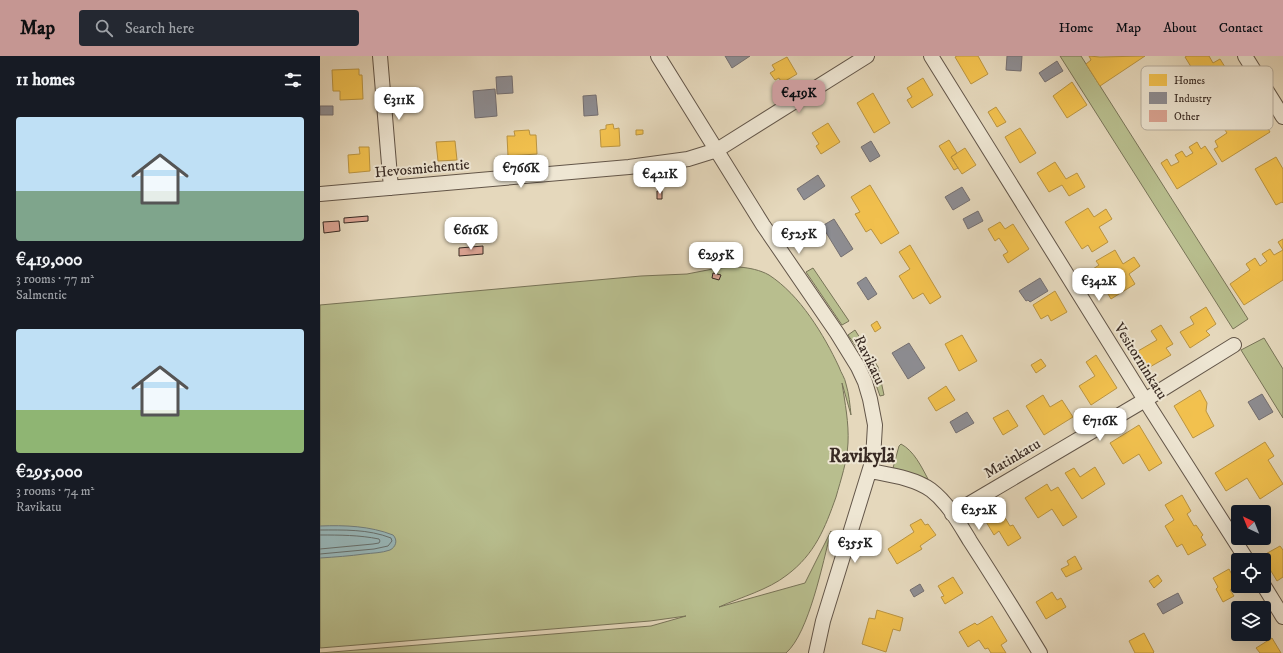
<!DOCTYPE html>
<html lang="en">
<head>
<meta charset="utf-8">
<style>
	body { margin:0; font-family:"IM FELL DW Pica",serif; background:#242831; color:#f1f3f6; height:100vh; display:flex; flex-direction:column; font-size:15px; white-space:nowrap }
	* { box-sizing:border-box; margin:0 }
	p { font-size:13px; color:#9ea1a6 }
	.icon { flex:none; width:22px; height:22px; fill:none; stroke:currentColor; stroke-width:2; stroke-linecap:round; stroke-linejoin:round }
	.map { position:relative; flex:1; overflow:hidden }
	.sheet { display:flex; flex-direction:column; background:#171b24; width:320px }
	.sheet>* { flex:none }
	.needle { width:26px; rotate:317deg }
	.tools { position:absolute; left:911px; top:449px; display:grid; gap:8px }
	.tools a { display:grid; place-items:center; width:40px; height:40px; border-radius:4px; background:#171b24; box-shadow:0 4px 16px #0002; font-size:20px }
	.price { position:absolute; translate:-50% -34px; padding:0 9px; border-radius:8px; background:#fff; color:#222; font-size:13px; line-height:26px; filter:drop-shadow(0 1px 2px #0008) }
	.price::after { content:''; position:absolute; left:50%; top:24px; width:12px; height:9px; margin-left:-6px; background:inherit; clip-path:polygon(0 0,100% 0,50% 100%) }
	.price.active { background:#c59692; color:#111 }
	ul { padding:0; list-style:none }
	li { display:grid; align-content:center; gap:8px; height:212px; padding:0 16px }
	li span { display:grid; place-items:center; height:124px; border-radius:4px; color:#555 }
	li>.icon { margin-inline-start:auto }
	span .icon { width:72px; height:72px; fill:#fffc; stroke-width:1 }
	li b { font-size:17px }
	h2 { display:flex; justify-content:space-between; align-items:center; height:48px; padding:0 16px; font-size:17px }
	header { display:flex; align-items:center; gap:24px; box-sizing:border-box; height:56px; padding:0 20px; background:#c59692; color:#111 }
	header strong { font-size:19px }
	nav { display:flex; gap:22px; margin-inline-start:auto; font-size:14px }
	.search { width:280px; height:36px; background:#242831; display:flex; align-items:center; gap:10px; box-sizing:border-box; padding:0 14px; border-radius:4px; color:#9ea1a6; font-size:15px }
	main { display:flex; flex:1; min-height:0 }
	.map>svg:first-child { display:block }
	.green { fill:#b8be8e; stroke:#787458 }
	.water { fill:#99b8ba; stroke:#727f7e }
	.homes { fill:#f2c14e; stroke:#ba9441 }
	.industry { fill:#8d8d92; stroke:#746f71 }
	.lines { fill:none; stroke-linecap:round; stroke-linejoin:round }
	.shore { stroke:#68716e; stroke-width:1 }
	.building { fill:#daa392; stroke:#382a23 }
	.minor-casing { stroke:#635649; stroke-width:16 }
	.minor { stroke:#eee6d3; stroke-width:14 }
	.labels { text-anchor:middle; stroke-width:4; stroke-linejoin:round; paint-order:stroke }
	.street-label { font-size:15px; fill:#382a23; stroke:#eee6d3 }
	.district-label { font-size:19px; font-weight:bold; fill:#382a23; stroke:#eee6d3 }
	.key { fill:#eee6d3; stroke:#b7ae9e; stroke-width:1 }
	.key-label { font-size:11px; fill:#382a23 }
</style>
</head>
<body>
<header>
<strong>Map</strong>
<div class="search"><svg class="icon" aria-label="search" viewBox="0 0 24 24"><circle cx="10" cy="10" r="6"/><path d="M15 15l6 6"/></svg>Search here</div>
<nav><a>Home</a><a>Map</a><a>About</a><a>Contact</a></nav>
</header>
<main>
<section class="sheet">
<h2>11 homes<svg class="icon" aria-label="filters" viewBox="0 0 24 24"><path d="M4 7h16M4 17h16"/><circle cx="9" cy="7" r="2"/><circle cx="15" cy="17" r="2"/></svg></h2>
<ul>
<li><span style="background:linear-gradient(#bfe0f5 60%,#7fa58c 0)"><svg class="icon" aria-label="home" viewBox="0 0 24 24"><path d="M3 11l9-7 9 7M6 9v11h12V9"/></svg></span><div><b>€419,000</b><p>3 rooms · 77 m²</p><p>Salmentie</p></div></li>
<li><span style="background:linear-gradient(#bfe0f5 65%,#8fb573 0)"><svg class="icon" aria-label="home" viewBox="0 0 24 24"><path d="M3 11l9-7 9 7M6 9v11h12V9"/></svg></span><div><b>€295,000</b><p>3 rooms · 74 m²</p><p>Ravikatu</p></div></li>
</ul>
</section>
<div class="map">
<svg width="963" height="597" viewBox="0 0 963 597">
	<rect width="100%" height="100%" fill="#e5d8bc"/>
	<filter id="stains"><feTurbulence type="fractalNoise" baseFrequency=".005" numOctaves="4"/><feColorMatrix values="0 0 0 0 .2 0 0 0 0 .09 0 0 0 0 .02 0 0 0 .5 -.17"/></filter>
	<radialGradient id="worn" r=".72"><stop offset=".6" stop-color="#630" stop-opacity="0"/><stop offset="1" stop-color="#630" stop-opacity=".3"/></radialGradient>
	<path class="green" d="M740 0H761L928 263 913 273Z
		M419 211C430 212 440 214 449 219 480 239 504 279 519 311 521 317 525 322 526 328 529 338 530 349 531 359L522 327C525 347 529 367 528 387 527 406 521 423 516 441 505 472 495 498 467 519 448 534 421 541 399 551L485 527 511 475C503 506 489 577 466 597H0L331 570 366 560 330 565 0 592V249L321 220 367 218 398 212Z
		M493 212 529 265 522 269 486 216Z
		M535 274 558 311 564 339 560 340 549 309 528 279Z
		M944 282 963 313V362L921 294Z
		M581 388C594 395 601 410 608 423L573 412 579 390Z"/>
	<path class="water" d="M0 470C25 469 50 470 73 479 78 484 76 491 70 494 62 497 52 497 44 498 30 500 15 501 0 502Z"/>
	<path class="homes" d="M637 0H658L668 18 651 28 635 1Z
		M769 0 780 1 825 0 780 30 766 8 771 4Z
		M867 0H889L893 7 900 3 905 11 899 15 902 20 909 15 913 22 910 24 913 29 920 25 924 32 917 36 920 40 928 35 933 44 907 60 893 38 889 40 865 1Z
		M467 1 477 18 462 27 459 22 455 24 450 17 455 14 452 9Z
		M39 13V19H42L43 43 20 44V35H13L12 14Z
		M603 22 613 39 592 52 587 44 592 41 587 32Z
		M752 26 767 49 747 62 733 40Z
		M553 37 570 67 554 77 537 47Z
		M676 51 686 66 677 71 668 56Z
		M939 57 950 76 902 106 894 93 898 91 895 85 907 77 903 71 910 67 914 73 917 71 914 64 921 60 925 66Z
		M508 67 520 86 501 98 496 90 499 88 492 77Z
		M293 68 294 73 299 72 300 90 281 91 280 74 286 73V69Z
		M700 72 716 97 700 107 685 81Z
		M209 74 210 79H216L217 98 188 100 187 80H195L194 75Z
		M316 74H323V78L316 79Z
		M629 84 637 97 631 101 638 112 634 114 619 90Z
		M135 85 137 104 118 105 116 86Z
		M877 86 881 93 885 90 897 108 857 133 841 107 847 103 851 110 859 106 855 99 862 95 866 101 873 97 869 91Z
		M39 91H49L50 115 29 117 28 99 40 98Z
		M645 92 656 109 642 118 631 101Z
		M956 101 963 113V147L962 146 956 149 935 113Z
		M735 106 746 123 757 117 765 131 749 140 742 129 729 136 717 117Z
		M550 129 579 177 561 188 551 173 546 176 535 158 540 156 531 141Z
		M768 152 774 161 786 153 792 163 779 171 788 186 772 196 768 189 762 193 745 166Z
		M680 166 685 173 693 168 709 193 688 207 683 199 688 196 679 182 675 185 668 173Z
		M963 183V224L924 249 910 228 930 214 926 208 935 202 940 210 947 205 942 198 950 193 954 199 963 194 958 186Z
		M590 189 621 241 610 248 603 237 593 243 579 220 590 213 579 196Z
		M795 194 803 208 814 201 820 210 809 218 815 228 791 243 773 213 779 209 776 205Z
		M735 235 747 256 731 265 728 259 721 263 713 249Z
		M886 251 896 268 886 275 890 279 870 292 860 276 874 268 870 261Z
		M557 265 561 272 555 276 551 269Z
		M841 269 853 288 846 292 851 299 828 312 818 295 837 284 831 275Z
		M642 279 657 305 639 315 625 288Z
		M776 299 797 332 771 349 759 330 775 320 766 306Z
		M721 303 726 310 716 317 711 309Z
		M626 330 635 344 616 355 608 342Z
		M880 334 887 347 886 355 894 370 873 382 854 350Z
		M723 339 730 351 742 344 753 361 724 379 706 350Z
		M688 354 698 370 683 379 673 362Z
		M819 369 842 407 829 415 819 398 803 408 790 387Z
		M945 386 954 400 948 404 963 428 940 443 927 422 906 435 895 417Z
		M775 411 785 428 762 443 745 417 754 412 760 421Z
		M727 428 731 435 738 431 757 461 743 470 732 453 718 462 705 442Z
		M862 439 871 455 867 458 874 470 876 469 883 479 881 481 886 489 868 499 862 488 857 491 845 470 854 464 845 449Z
		M681 455 690 470 693 469 701 482 688 490 679 475 674 479 665 464Z
		M601 463 605 469 608 468 616 479 600 490 602 493 577 508 568 493 594 476 590 469Z
		M960 490 963 494V521L957 525 942 500Z
		M755 500 762 513 746 521 741 513 749 509 747 505Z
		M909 513 918 530 910 534 914 540 903 546 896 533 898 531 893 522Z
		M838 519 842 525 834 532 829 525Z
		M633 521 643 537 625 548 621 541 624 540 618 530Z
		M732 536 737 544 741 542 746 551 726 563 716 546Z
		M557 554 583 562 580 575 573 573 566 596 542 588 549 562 555 563Z
		M672 560 687 585 681 589 686 597H671L668 592 665 593 659 584 648 591 639 576 655 567 657 569Z
		M824 577 834 596 833 597H815L809 585Z
		M952 582 961 597H940L936 592Z"/>
	<path class="industry" d="M405 0H430L412 12Z
		M687 0H702L701 15 686 14Z
		M737 5 743 15 725 26 719 17Z
		M192 20 193 37 177 38 176 21Z
		M175 33 177 60 155 62 153 35Z
		M276 39 278 59 264 60 263 40Z
		M0 50H13V59H0Z
		M551 85 560 100 550 106 541 91Z
		M498 119 505 130 484 144 477 133Z
		M642 131 650 144 633 154 625 141Z
		M658 155 663 165 648 173 643 163Z
		M514 163 533 193 521 201 502 170Z
		M546 221 557 238 548 244 537 227Z
		M720 222 728 235 710 246 708 244 706 245 699 235Z
		M589 287 605 312 588 323 572 297Z
		M942 338 953 356 939 364 928 346Z
		M647 356 654 367 636 377 630 366Z
		M600 528 604 535 594 541 590 534Z
		M858 537 863 547 843 558 837 548Z"/>
	<g class="lines">
		<path class="shore" d="M0 474C24 474 48 473 71 482L72 485 68 490 54 493 0 498
			M0 479C20 479 39 479 59 483L60 485 59 487 53 488 0 493"/>
	</g>
	<path class="building" d="M337 135H342V143H337Z
		M48 160V165L24 167V162Z
		M19 165 20 175 4 177 3 166Z
		M163 190V198L139 200V192Z
		M393 217 401 219 399 224 392 222Z"/>
	<g class="lines">
		<g class="minor-casing">
			<path id="minor" d="M60 0 71 132
				M338 0 443 169 517 277 538 311 545 326 550 343 555 369 553 403 503 565 496 597
				M611 0 825 344 927 504
				M925 0 963 61
				M0 138 309 111 368 103 397 94 547 0
				M550 415C570 419 594 422 611 434 628 447 639 467 650 485 674 522 697 559 720 597
				M632 458 825 344 914 289
				M944 530 963 561"/>
		</g>
		<use href="#minor" class="minor"/>
	</g>
	<g class="labels">
		<g class="street-label">
			<text transform="translate(102 112) rotate(-5)" y="5">Hevosmiehentie</text>
			<text transform="translate(550 304) rotate(64)" y="5">Ravikatu</text>
			<text transform="translate(821 305) rotate(58)" y="5">Vesitorninkatu</text>
			<text transform="translate(692 402) rotate(-31)" y="5">Matinkatu</text>
		</g>
		<g class="district-label">
			<text x="542" y="406">Ravikylä</text>
		</g>
	</g>
	<rect x="821" y="10" width="132" height="64" rx="6" class="key"/>
	<rect x="829" y="18" width="18" height="12" fill="#f2c14e"/>
	<rect x="829" y="36" width="18" height="12" fill="#8d8d92"/>
	<rect x="829" y="54" width="18" height="12" fill="#daa392"/>
	<g class="key-label">
		<text x="854" y="28">Homes</text>
		<text x="854" y="46">Industry</text>
		<text x="854" y="64">Other</text>
	</g>
	<rect width="100%" height="100%" filter="url(#stains)"/>
	<rect width="100%" height="100%" fill="url(#worn)"/>
</svg>
<div class="tools">
<a><svg class="needle" viewBox="-14 -14 28 28"><path d="M0-13l5 13h-10z" fill="#e53935"/><path d="M0 13l5-13h-10z" fill="#9ea1a6"/></svg></a>
<a><svg class="icon" aria-label="locate" viewBox="0 0 24 24"><circle cx="12" cy="12" r="6"/><path d="M12 2v4M12 18v4M2 12h4M18 12h4"/></svg></a>
<a><svg class="icon" aria-label="layers" viewBox="0 0 24 24"><path d="M12 4l9 5-9 5-9-5zM3 14l9 5 9-5"/></svg></a>
</div>
<b class="price active" style="left:479px;top:58px">€419K</b>
<b class="price" style="left:79px;top:65px">€311K</b>
<b class="price" style="left:201px;top:133px">€766K</b>
<b class="price" style="left:340px;top:139px">€421K</b>
<b class="price" style="left:151px;top:195px">€616K</b>
<b class="price" style="left:479px;top:199px">€525K</b>
<b class="price" style="left:396px;top:220px">€295K</b>
<b class="price" style="left:779px;top:246px">€342K</b>
<b class="price" style="left:780px;top:386px">€716K</b>
<b class="price" style="left:659px;top:475px">€252K</b>
<b class="price" style="left:535px;top:508px">€355K</b>
</div>
</main>
</body>
</html>
